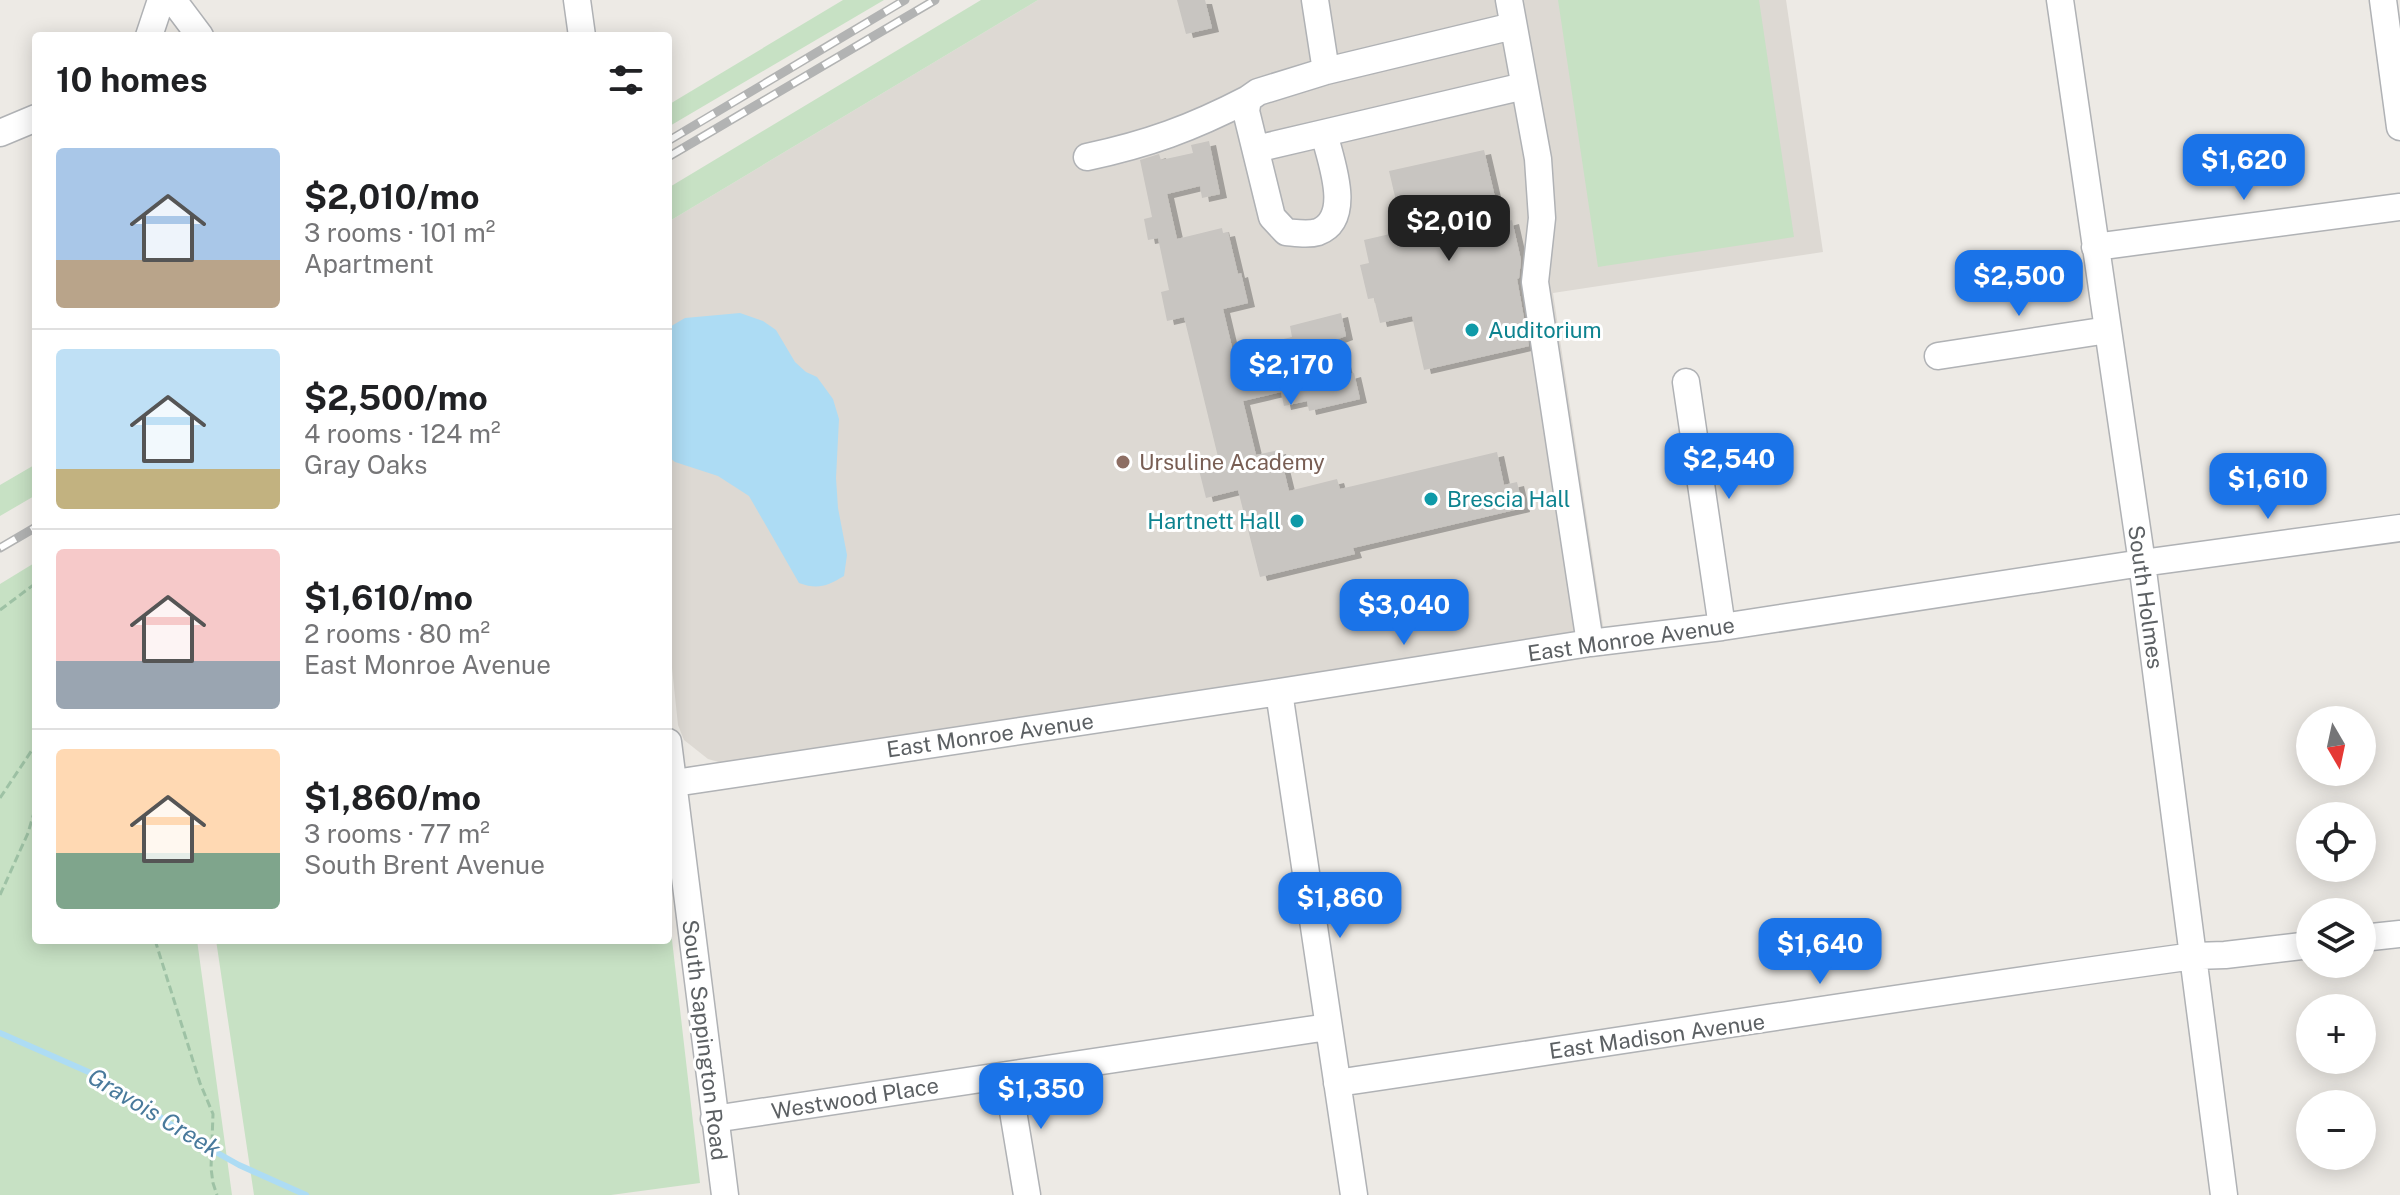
<!DOCTYPE html>
<html lang="en">
<head>
<meta charset="utf-8">
<style>
	body { margin:0; font-family:"Public Sans",sans-serif; background:#f6f6f6; color:#202124; height:100vh; display:flex; flex-direction:column; font-size:30px; white-space:nowrap }
	* { box-sizing:border-box; margin:0 }
	p { font-size:26px; color:#757577 }
	.icon { flex:none; width:44px; height:44px; fill:none; stroke:currentColor; stroke-width:2; stroke-linecap:round; stroke-linejoin:round }
	.map { position:relative; flex:1; overflow:hidden }
	.sheet { position:absolute; left:32px; top:32px; width:640px; height:912px; display:flex; flex-direction:column; background:#fff; border-radius:8px; box-shadow:0 4px 20px #0003 }
	.sheet>* { flex:none }
	.needle { width:52px; rotate:171deg }
	.tools { position:absolute; left:2296px; top:706px; display:grid; gap:16px }
	.tools a { display:grid; place-items:center; width:80px; height:80px; border-radius:50%; background:#fff; box-shadow:0 4px 20px #0003; font-size:40px }
	.price { position:absolute; translate:-50% -68px; padding:0 18px; border-radius:16px; background:#1a73e8; color:#fff; font-size:26px; line-height:52px; filter:drop-shadow(0 2px 4px #0008) }
	.price::after { content:''; position:absolute; left:50%; top:48px; width:24px; height:18px; margin-left:-12px; background:inherit; clip-path:polygon(0 0,100% 0,50% 100%) }
	.price.selected { background:#222; color:#fff }
	ul { padding:0; list-style:none }
	li { display:flex; align-items:center; gap:24px; height:200px; padding:0 24px }
	li+li { border-top:2px solid #e0e0e0 }
	li span { display:grid; place-items:center; flex:none; width:224px; height:160px; border-radius:8px; color:#555 }
	li>.icon { margin-inline-start:auto }
	span .icon { width:96px; height:96px; fill:#fffc; stroke-width:1 }
	li b { font-size:34px }
	h2 { display:flex; justify-content:space-between; align-items:center; height:96px; padding:0 24px; font-size:34px }
	.map>svg:first-child { display:block }
	.education { fill:#ddd9d3 }
	.green { fill:#c7e1c4 }
	.water { fill:#addcf4 }
	.lines { fill:none; stroke-linecap:round; stroke-linejoin:round }
	.stream { stroke:#addcf4; stroke-width:6 }
	.building { fill:#c8c5c1; filter:url(#shadow) }
	.minor-casing { stroke:#b0b2b5; stroke-width:29 }
	.path { stroke:#9ec2a5; stroke-width:3; stroke-dasharray:8 4; stroke-linecap:butt }
	.minor { stroke:#fff; stroke-width:26 }
	.rail-casing { stroke:#b2b3b3; stroke-width:9 }
	.rail { stroke:#fff; stroke-width:6; stroke-dasharray:18; stroke-linecap:butt }
	.culture-dot { fill:#0f9aa8; stroke:#fff; stroke-width:3 }
	.education-dot { fill:#8d6e63; stroke:#fff; stroke-width:3 }
	.labels { text-anchor:middle; stroke-width:6; stroke-linejoin:round; paint-order:stroke }
	.culture-label { font-size:22px; fill:#0d838f; stroke:#fff; text-anchor:start }
	.education-label { font-size:22px; fill:#785e54; stroke:#fff; text-anchor:start }
	.street-label { font-size:22px; fill:#5c6063; stroke:#fff }
	.water-label { font-size:24px; font-style:italic; fill:#497a9c; stroke:#fff }
</style>
</head>
<body>
<div class="map">
<svg width="2400" height="1195" viewBox="0 0 2400 1195">
	<defs>
		<filter id="shadow"><feDropShadow dx="7" dy="4" stdDeviation="0" flood-color="#0004"/></filter>
	</defs>
	<rect width="100%" height="100%" fill="#edeae5"/>
	<path class="education" d="M1038 0H1786L1823 252 1553 293 1604 632 722 763 708 759 684 740 678 725 668 630V222Z"/>
	<path class="green" d="M843 0H884L668 127V105Z
		M981 0H1038L668 222V188Z
		M1558 0H1759L1794 237 1598 267Z
		M36 464V495L0 516V485Z
		M36 562V940H197L232 1195H0V584Z
		M668 905 700 1183 611 1195H254L216 940H668Z"/>
	<path class="water" d="M740 313 763 321 776 330 795 362 806 372 817 377 833 399 839 419 836 478 838 508 847 555 844 576C827 586 818 590 799 583L749 496 718 476 675 462 668 456V328L685 318Z"/>
	<g class="lines">
		<path class="stream" d="M0 1033 100 1077 196 1141 239 1165 306 1195"/>
	</g>
	<path class="building" d="M1177 0H1205L1212 28 1186 34Z
		M1209 141 1220 194 1202 198 1200 186 1167 194 1177 239 1222 228 1223 233 1228 232 1238 274 1241 273 1248 303 1223 309 1236 364 1274 355 1271 342 1292 337 1290 326 1341 313 1346 336 1338 339 1347 375 1354 373 1360 399 1309 411 1307 401 1284 406 1281 392 1243 401 1256 455 1279 450 1289 491 1337 479 1340 489 1497 452 1504 485 1517 482 1523 508 1353 548 1355 554 1260 577 1238 490 1206 498 1198 466 1219 461 1184 317 1167 321 1161 292 1169 290 1158 238 1148 240 1144 219 1152 217 1140 160 1159 154 1161 160 1193 153 1191 145Z
		M1484 150 1501 223 1512 220 1521 260 1519 278 1517 279 1529 346 1424 370 1412 316 1380 323 1374 298 1368 299 1360 265 1369 263 1364 240 1403 231 1389 171Z"/>
	<g class="lines">
		<g class="minor-casing">
			<path id="minor" d="M173 0 200 36
				M577 0 582 36
				M1315 0 1326 71 1258 92 1248 99 1246 111 1272 217 1286 232C1297 233 1308 235 1318 232 1354 218 1330 159 1324 133L1524 86
				M1509 0 1538 159 1542 218 1535 282 1590 643
				M2060 0 2142 563 2224 1195
				M2383 0 2400 127
				M149 36 161 0
				M1326 71 1513 26
				M0 133 36 118
				M1256 149 1324 133
				M1087 157C1148 144 1192 128 1248 99
				M2095 247 2400 207
				M1938 356 2108 330
				M1686 382 1722 627
				M1279 692 1354 1195
				M668 742 725 1195
				M668 784 1279 692 1590 643 1722 627 2142 563 2400 528
				M2362 938 2400 934
				M1007 1075 1027 1195
				M1337 1083C1623 1041 1908 995 2194 956L2225 955 2310 945
				M714 1119 1328 1027"/>
		</g>
		<path class="path" d="M0 610 36 583
			M0 798 36 744
			M0 895 28 833 36 806
			M155 940 200 1083 213 1114 211 1168 213 1183 217 1195"/>
		<use href="#minor" class="minor"/>
		<g class="rail-casing">
			<path id="rail" d="M668 141 905 0
				M668 157 935 0
				M0 548 36 527"/>
		</g>
		<use href="#rail" class="rail"/>
	</g>
	<g class="culture-dot">
		<circle cx="1472" cy="330" r="8"/>
		<circle cx="1431" cy="499" r="8"/>
		<circle cx="1297" cy="521" r="8"/>
	</g>
	<circle class="education-dot" cx="1123" cy="462" r="8"/>
	<g class="labels">
		<g class="culture-label">
			<text x="1488" y="338">Auditorium</text>
			<text x="1447" y="507">Brescia Hall</text>
			<text x="1281" y="529" text-anchor="end">Hartnett Hall</text>
		</g>
		<g class="education-label">
			<text x="1139" y="470">Ursuline Academy</text>
		</g>
		<g class="street-label">
			<text transform="translate(2146 597) rotate(82)" y="8">South Holmes</text>
			<text transform="translate(1631 639) rotate(-8)" y="8">East Monroe Avenue</text>
			<text transform="translate(990 735) rotate(-8)" y="8">East Monroe Avenue</text>
			<text transform="translate(1657 1036) rotate(-8)" y="8">East Madison Avenue</text>
			<text transform="translate(705 1040) rotate(83)" y="8">South Sappington Road</text>
			<text transform="translate(855 1098) rotate(-9)" y="8">Westwood Place</text>
		</g>
		<g class="water-label">
			<text transform="translate(154 1113) rotate(31)" y="8">Gravois Creek</text>
		</g>
	</g>
</svg>
<div class="tools">
<a><svg class="needle" viewBox="-14 -14 28 28"><path d="M0-13l5 13h-10z" fill="#e53935"/><path d="M0 13l5-13h-10z" fill="#757577"/></svg></a>
<a><svg class="icon" aria-label="locate" viewBox="0 0 24 24"><circle cx="12" cy="12" r="6"/><path d="M12 2v4M12 18v4M2 12h4M18 12h4"/></svg></a>
<a><svg class="icon" aria-label="layers" viewBox="0 0 24 24"><path d="M12 4l9 5-9 5-9-5zM3 14l9 5 9-5"/></svg></a>
<a>+</a>
<a>−</a>
</div>
<b class="price" style="left:2244px;top:202px">$1,620</b>
<b class="price selected" style="left:1449px;top:263px">$2,010</b>
<b class="price" style="left:2019px;top:318px">$2,500</b>
<b class="price" style="left:1291px;top:407px">$2,170</b>
<b class="price" style="left:1729px;top:501px">$2,540</b>
<b class="price" style="left:2268px;top:521px">$1,610</b>
<b class="price" style="left:1404px;top:647px">$3,040</b>
<b class="price" style="left:1340px;top:940px">$1,860</b>
<b class="price" style="left:1820px;top:986px">$1,640</b>
<b class="price" style="left:1041px;top:1131px">$1,350</b>
<section class="sheet">
<h2>10 homes<svg class="icon" aria-label="filters" viewBox="0 0 24 24"><path d="M4 7h16M4 17h16"/><circle cx="9" cy="7" r="2"/><circle cx="15" cy="17" r="2"/></svg></h2>
<ul>
<li><span style="background:linear-gradient(#a9c7e8 70%,#b9a48a 0)"><svg class="icon" aria-label="home" viewBox="0 0 24 24"><path d="M3 11l9-7 9 7M6 9v11h12V9"/></svg></span><div><b>$2,010/mo</b><p>3 rooms · 101 m²</p><p>Apartment</p></div></li>
<li><span style="background:linear-gradient(#bfe0f5 75%,#c2b280 0)"><svg class="icon" aria-label="home" viewBox="0 0 24 24"><path d="M3 11l9-7 9 7M6 9v11h12V9"/></svg></span><div><b>$2,500/mo</b><p>4 rooms · 124 m²</p><p>Gray Oaks</p></div></li>
<li><span style="background:linear-gradient(#f6c9c9 70%,#9aa5b1 0)"><svg class="icon" aria-label="home" viewBox="0 0 24 24"><path d="M3 11l9-7 9 7M6 9v11h12V9"/></svg></span><div><b>$1,610/mo</b><p>2 rooms · 80 m²</p><p>East Monroe Avenue</p></div></li>
<li><span style="background:linear-gradient(#ffd9b3 65%,#7fa58c 0)"><svg class="icon" aria-label="home" viewBox="0 0 24 24"><path d="M3 11l9-7 9 7M6 9v11h12V9"/></svg></span><div><b>$1,860/mo</b><p>3 rooms · 77 m²</p><p>South Brent Avenue</p></div></li>
</ul>
</section>
</div>
</body>
</html>
